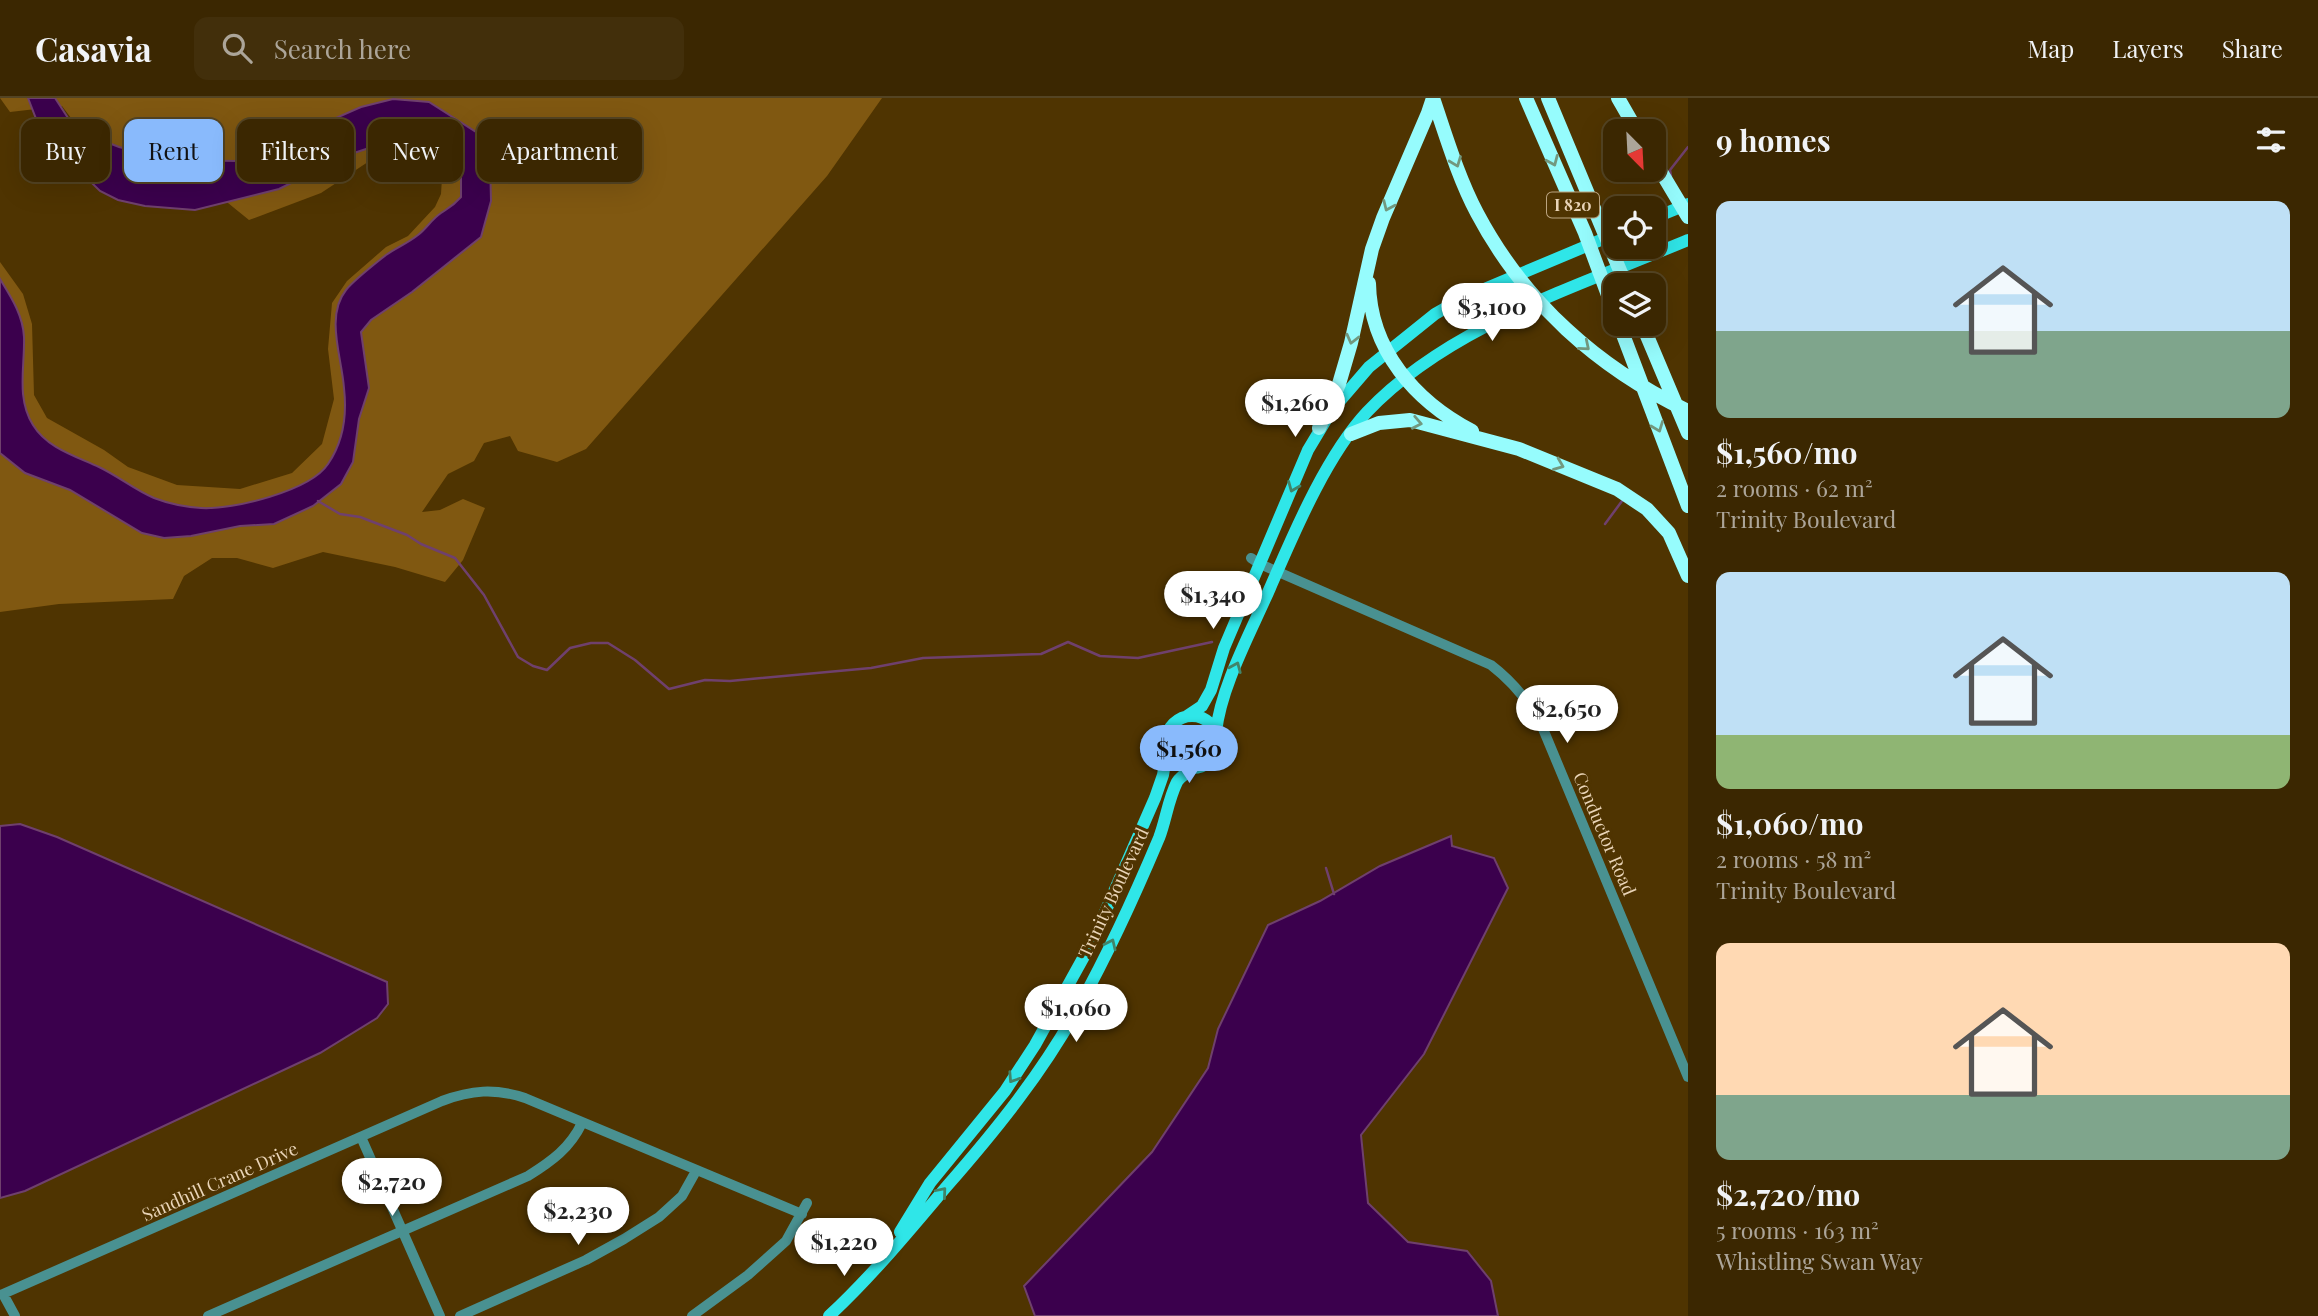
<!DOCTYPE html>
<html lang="en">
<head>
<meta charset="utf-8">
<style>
	body { margin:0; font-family:"Playfair Display",serif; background:#422f0b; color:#f1f3f6; height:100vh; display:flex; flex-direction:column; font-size:26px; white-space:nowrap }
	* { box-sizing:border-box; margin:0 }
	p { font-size:23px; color:#aca599 }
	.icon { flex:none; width:38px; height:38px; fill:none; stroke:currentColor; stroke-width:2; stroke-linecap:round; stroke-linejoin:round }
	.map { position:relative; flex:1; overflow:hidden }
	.drawer { display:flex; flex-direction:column; background:#3b2701; width:630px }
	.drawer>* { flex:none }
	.top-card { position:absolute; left:21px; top:21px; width:665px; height:63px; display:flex; gap:14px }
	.needle { width:46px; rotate:156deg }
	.buttons { position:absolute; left:1603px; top:21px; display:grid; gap:14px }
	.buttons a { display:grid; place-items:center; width:63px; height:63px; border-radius:14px; background:#3b2701; box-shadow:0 7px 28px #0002,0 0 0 2px #544423; font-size:35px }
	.price { position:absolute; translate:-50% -60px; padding:0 16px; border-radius:24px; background:#fff; color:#222; font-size:23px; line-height:46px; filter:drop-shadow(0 2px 4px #0008) }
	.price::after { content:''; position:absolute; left:50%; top:42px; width:21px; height:16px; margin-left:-10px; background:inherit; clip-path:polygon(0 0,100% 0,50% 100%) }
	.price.current { background:#89bafc; color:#111 }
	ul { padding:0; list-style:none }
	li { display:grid; align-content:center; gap:14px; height:371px; padding:0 28px }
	li span { display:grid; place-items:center; height:217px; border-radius:14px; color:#555 }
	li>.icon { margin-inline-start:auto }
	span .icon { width:126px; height:126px; fill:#fffc; stroke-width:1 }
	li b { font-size:30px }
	h2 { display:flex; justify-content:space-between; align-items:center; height:84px; padding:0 28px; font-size:30px }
	.tag { padding:0 24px; border-radius:14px; background:#3b2701; box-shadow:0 7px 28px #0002,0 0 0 2px #544423; font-size:24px; line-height:63px }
	.tag.current { background:#89bafc; color:#111 }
	header { display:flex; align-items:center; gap:42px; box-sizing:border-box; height:98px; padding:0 35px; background:#3b2701; border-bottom:2px solid #544423 }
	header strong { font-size:33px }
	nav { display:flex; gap:38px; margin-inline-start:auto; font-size:24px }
	.search { width:490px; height:63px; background:#422f0b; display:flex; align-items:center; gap:18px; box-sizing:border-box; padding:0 24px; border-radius:14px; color:#aca599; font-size:26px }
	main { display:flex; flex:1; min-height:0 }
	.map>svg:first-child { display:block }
	.forest { fill:#805811 }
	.water { fill:#3b004d; stroke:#6f406d; stroke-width:2 }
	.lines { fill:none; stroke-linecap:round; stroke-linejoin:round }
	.stream { stroke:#6f406d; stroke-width:2.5 }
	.minor { stroke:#499191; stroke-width:10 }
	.major { stroke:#2fe6e8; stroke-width:12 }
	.highway { stroke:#96fcfd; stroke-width:14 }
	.oneway { stroke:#72987f }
	.oneway2 { stroke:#418469 }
	.labels { text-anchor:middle; stroke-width:6; stroke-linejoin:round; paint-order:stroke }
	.shield { fill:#4f3401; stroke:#bba480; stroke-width:2 }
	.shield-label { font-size:16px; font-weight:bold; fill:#e9d4b7 }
	.street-label { font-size:18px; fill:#e9d4b7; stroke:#4f3401 }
</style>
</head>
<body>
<header>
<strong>Casavia</strong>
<div class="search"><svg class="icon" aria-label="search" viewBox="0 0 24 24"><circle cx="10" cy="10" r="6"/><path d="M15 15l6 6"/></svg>Search here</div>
<nav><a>Map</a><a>Layers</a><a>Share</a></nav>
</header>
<main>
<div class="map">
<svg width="1688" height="1218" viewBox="0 0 1688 1218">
	<rect width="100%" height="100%" fill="#4f3401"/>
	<path class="forest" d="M0 0H882L827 78 586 351 557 364 518 353 510 338 484 345 474 363 448 376 422 414 440 412 463 401 485 410 463 462 445 484 395 469 323 454 273 470 237 460H212L184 478 173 501 59 506 0 514V164L23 196 32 226 34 297 47 320 104 352 128 369 177 387 240 391 292 375 322 346 334 301 328 251 332 205 347 183 386 149 408 138 435 109 441 96 442 80 427 59 399 53 374 60 321 95 249 122 207 88 92 48 62 8 10 14Z"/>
	<path class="water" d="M28 0H55L72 26 83 35 119 49 171 62 238 63 361 9 393 1 429 4 479 36 490 62 491 103 481 139 412 194 371 222 361 234 369 290 359 321 353 364 341 386 313 408 274 426 240 428 191 438 164 440 142 435 70 392 25 375 0 355V181C11 199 23 217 24 239 25 268 16 300 33 327 47 350 75 358 99 369 118 378 135 392 154 400 167 405 187 409 201 410 233 412 310 393 328 366 343 344 347 316 344 290 342 260 325 218 346 192 354 182 376 165 386 157 396 150 408 145 418 137 426 131 432 121 441 115 450 109 453 108 461 99V77L449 59 430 44 405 38 348 57 279 91 195 112 145 108 118 102 100 93 53 47 40 31Z
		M20 726 57 739 387 884 388 906 377 920 320 955 25 1093 0 1100V728Z
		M1451 738 1452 748 1494 760 1508 790 1424 956 1361 1037 1368 1105 1408 1144 1467 1153 1491 1183 1498 1218H1035L1024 1188 1152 1054 1208 970 1218 931 1268 827 1320 803 1380 768Z"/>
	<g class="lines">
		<path class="stream" d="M1671 78 1670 72 1688 49
			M318 403 340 416 360 419 407 437 421 446 455 460 484 497 518 559 533 568 547 572 570 550 591 545H608L635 562 669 591 705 582 730 583 871 570 923 560 1041 556 1068 544 1100 558 1138 560 1212 544
			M1605 426 1622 403
			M1326 770 1334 796"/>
		<path class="minor" d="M1251 460 1260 466 1491 567C1513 584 1528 602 1541 626L1688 979
			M361 1039 440 1218
			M15 1218 3 1196 442 1003C471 992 495 990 525 1000L802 1116
			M208 1218 528 1078C552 1063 570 1050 582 1025
			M460 1218 586 1162 624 1141 659 1119 682 1098 696 1073
			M692 1218 748 1177 786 1143 807 1105"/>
		<path class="major" d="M1654 120 1688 106
			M1166 644a26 26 0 1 1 52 0a26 26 0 1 1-52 0Z
			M1187 618 1202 608 1211 592 1224 550 1308 352 1332 312 1369 269 1435 216 1463 200 1615 136
			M1216 634C1221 588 1251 534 1270 490 1294 435 1326 358 1367 314 1448 228 1581 187 1688 142
			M900 1134 930 1085 1005 993 1035 947 1092 844 1155 700 1163 677 1167 654
			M829 1218C872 1178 909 1133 947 1088 996 1032 1043 974 1079 908 1109 854 1135 797 1159 740 1166 722 1168 702 1177 684 1181 678 1187 675 1193 670"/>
		<path class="highway" d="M1433 0C1446 38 1458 79 1477 115 1524 204 1598 270 1688 313
			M1526 0 1585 135 1615 216
			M1548 0 1626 187
			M1618 0 1637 33
			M1654 62 1688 119
			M1369 185C1370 252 1415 303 1472 333
			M1619 226 1688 408
			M1642 226 1688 335
			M1319 330 1339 286 1351 245 1372 151 1383 120 1428 15 1433 0
			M1351 336 1379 325 1410 322 1519 351 1617 391 1647 411 1669 435 1688 478"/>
	</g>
	<defs><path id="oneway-chevron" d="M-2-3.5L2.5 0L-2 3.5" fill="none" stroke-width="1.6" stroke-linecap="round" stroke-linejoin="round" transform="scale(1.75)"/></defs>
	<g class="oneway">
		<use href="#oneway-chevron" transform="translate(1553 63) rotate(67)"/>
		<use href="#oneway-chevron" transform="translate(1456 64) rotate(69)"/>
		<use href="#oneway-chevron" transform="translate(1388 108) rotate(114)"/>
		<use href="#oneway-chevron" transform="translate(1352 241) rotate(104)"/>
		<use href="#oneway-chevron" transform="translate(1585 248) rotate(40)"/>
		<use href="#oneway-chevron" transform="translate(1417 325) rotate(11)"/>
		<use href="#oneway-chevron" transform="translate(1658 329) rotate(69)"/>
		<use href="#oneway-chevron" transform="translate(1559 367) rotate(22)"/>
	</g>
	<g class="oneway2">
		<use href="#oneway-chevron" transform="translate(1293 389) rotate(112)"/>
		<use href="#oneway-chevron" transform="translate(1236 569) rotate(-67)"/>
		<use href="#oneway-chevron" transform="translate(1111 846) rotate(-65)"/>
		<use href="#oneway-chevron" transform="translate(1013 980) rotate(123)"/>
		<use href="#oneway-chevron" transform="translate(942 1094) rotate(-50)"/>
	</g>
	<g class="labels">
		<rect class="shield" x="1547" y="94.5" width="52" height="25" rx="5"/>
		<g class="shield-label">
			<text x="1573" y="113">I 820</text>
		</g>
		<g class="street-label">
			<text transform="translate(1604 736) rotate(67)" y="6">Conductor Road</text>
			<text transform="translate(1114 795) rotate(-65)" y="6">Trinity Boulevard</text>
			<text transform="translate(220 1084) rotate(-24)" y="6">Sandhill Crane Drive</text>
		</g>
	</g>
</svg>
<div class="buttons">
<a><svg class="needle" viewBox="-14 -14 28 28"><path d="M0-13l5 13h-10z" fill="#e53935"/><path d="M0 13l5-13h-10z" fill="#aca599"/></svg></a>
<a><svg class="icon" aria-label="locate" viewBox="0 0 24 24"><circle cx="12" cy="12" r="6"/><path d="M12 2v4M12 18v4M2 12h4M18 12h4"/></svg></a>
<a><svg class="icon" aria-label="layers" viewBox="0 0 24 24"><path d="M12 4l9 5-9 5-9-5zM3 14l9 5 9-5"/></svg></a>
</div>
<b class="price" style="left:1492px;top:245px">$3,100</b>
<b class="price" style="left:1295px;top:341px">$1,260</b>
<b class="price" style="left:1213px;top:533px">$1,340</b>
<b class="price" style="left:1567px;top:647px">$2,650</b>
<b class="price current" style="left:1189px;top:687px">$1,560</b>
<b class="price" style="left:1076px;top:946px">$1,060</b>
<b class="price" style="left:392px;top:1120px">$2,720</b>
<b class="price" style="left:578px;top:1149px">$2,230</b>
<b class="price" style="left:844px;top:1180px">$1,220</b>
<div class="top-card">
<a class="tag">Buy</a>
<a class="tag current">Rent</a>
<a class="tag">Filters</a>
<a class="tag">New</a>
<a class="tag">Apartment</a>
</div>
</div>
<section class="drawer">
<h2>9 homes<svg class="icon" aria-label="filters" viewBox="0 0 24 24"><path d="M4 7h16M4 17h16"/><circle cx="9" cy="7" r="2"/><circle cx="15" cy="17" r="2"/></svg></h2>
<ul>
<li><span style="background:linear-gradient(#bfe0f5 60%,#7fa58c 0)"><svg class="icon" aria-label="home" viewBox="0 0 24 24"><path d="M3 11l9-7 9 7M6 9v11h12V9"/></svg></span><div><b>$1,560/mo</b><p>2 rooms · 62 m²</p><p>Trinity Boulevard</p></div></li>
<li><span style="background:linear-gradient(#bfe0f5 75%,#8fb573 0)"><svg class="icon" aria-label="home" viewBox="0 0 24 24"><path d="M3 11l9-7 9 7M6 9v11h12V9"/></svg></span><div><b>$1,060/mo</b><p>2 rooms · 58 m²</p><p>Trinity Boulevard</p></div></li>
<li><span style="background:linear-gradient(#ffd9b3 70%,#7fa58c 0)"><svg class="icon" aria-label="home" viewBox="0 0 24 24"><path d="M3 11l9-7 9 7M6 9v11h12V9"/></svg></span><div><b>$2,720/mo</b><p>5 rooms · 163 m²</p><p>Whistling Swan Way</p></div></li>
</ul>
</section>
</main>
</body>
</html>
